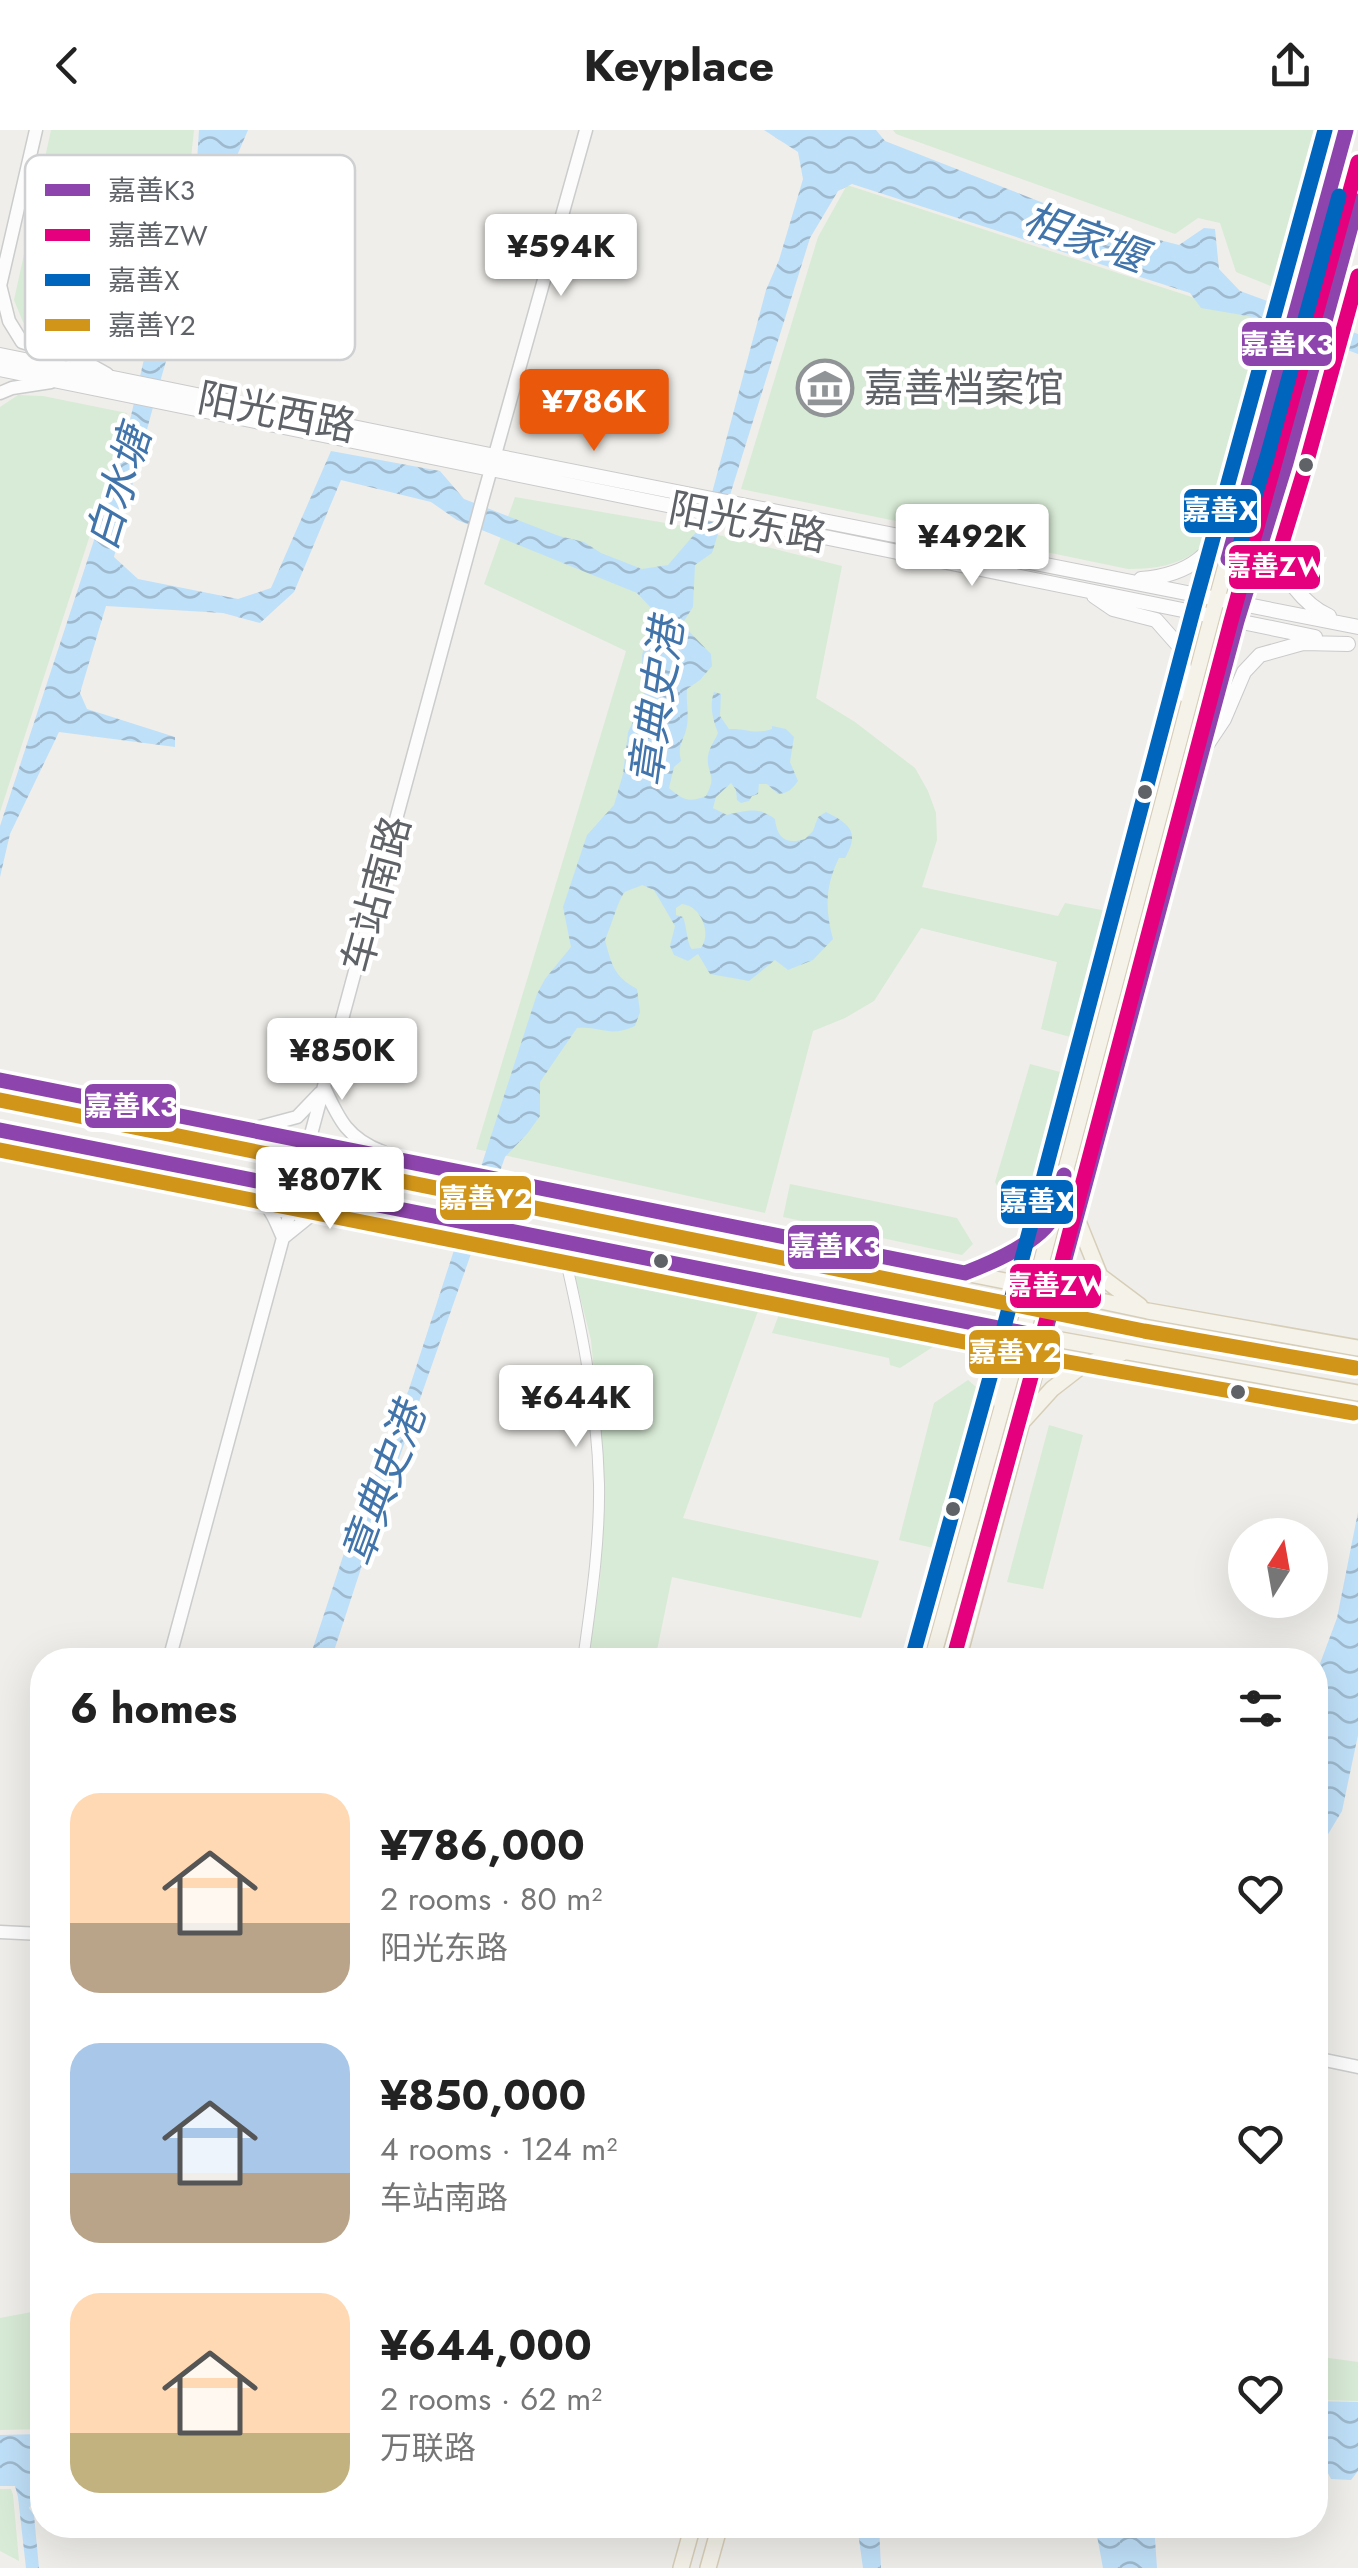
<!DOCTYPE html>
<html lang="en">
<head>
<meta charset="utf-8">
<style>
	body { margin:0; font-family:Jost,"Noto Sans SC",sans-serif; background:#f2f2f2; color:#222; height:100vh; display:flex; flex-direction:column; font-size:38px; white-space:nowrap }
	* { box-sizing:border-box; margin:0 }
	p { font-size:32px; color:#767676 }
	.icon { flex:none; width:55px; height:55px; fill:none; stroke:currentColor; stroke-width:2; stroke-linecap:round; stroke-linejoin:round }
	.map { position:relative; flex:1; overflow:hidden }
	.panel { position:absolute; left:30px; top:1518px; width:1298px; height:890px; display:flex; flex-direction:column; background:#fff; border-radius:40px; box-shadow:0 10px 40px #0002 }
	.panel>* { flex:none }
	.needle { width:65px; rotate:11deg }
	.controls { position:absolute; left:1228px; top:1388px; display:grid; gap:20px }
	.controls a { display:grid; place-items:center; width:100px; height:100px; border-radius:50%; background:#fff; box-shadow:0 10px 40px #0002; font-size:50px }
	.price { position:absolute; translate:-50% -85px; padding:0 22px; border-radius:10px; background:#fff; color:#222; font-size:32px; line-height:65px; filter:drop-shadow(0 2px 5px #0008) }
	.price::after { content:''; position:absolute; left:50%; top:60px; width:30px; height:22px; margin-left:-15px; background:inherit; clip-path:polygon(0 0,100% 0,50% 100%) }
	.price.on { background:#ea580c; color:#fff }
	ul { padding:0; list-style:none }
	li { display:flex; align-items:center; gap:30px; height:250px; padding:0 40px }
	li span { display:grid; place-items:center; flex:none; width:280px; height:200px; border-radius:30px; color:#555 }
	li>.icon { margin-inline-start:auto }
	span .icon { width:120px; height:120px; fill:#fffc; stroke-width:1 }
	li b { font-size:42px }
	h2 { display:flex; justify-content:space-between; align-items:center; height:120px; padding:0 40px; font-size:42px }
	header { display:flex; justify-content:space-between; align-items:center; height:130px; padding:0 40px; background:#fff; font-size:45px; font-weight:700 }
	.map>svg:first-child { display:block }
	.green { fill:#d8ebd6 }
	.water { fill:url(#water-waves); fill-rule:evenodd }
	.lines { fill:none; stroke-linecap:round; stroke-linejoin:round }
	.minor-casing { stroke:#cbcccc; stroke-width:12 }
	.tertiary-casing { stroke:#cbcccc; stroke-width:15 }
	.secondary-casing { stroke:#cacacb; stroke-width:16 }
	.primary-casing { stroke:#d7ceb8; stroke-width:18 }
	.minor { stroke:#fdfcfc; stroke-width:10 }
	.tertiary { stroke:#fdfcfc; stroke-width:12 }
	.secondary { stroke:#fdfcfc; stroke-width:14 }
	.primary { stroke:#f4f2e9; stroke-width:15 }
	.bus-1-casing { stroke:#fff; stroke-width:22 }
	.bus-2-casing { stroke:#fff; stroke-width:22 }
	.bus-3-casing { stroke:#fff; stroke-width:22 }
	.bus-4-casing { stroke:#fff; stroke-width:22 }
	.bus-1 { stroke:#8e44ad; stroke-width:15 }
	.bus-2 { stroke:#e5007d; stroke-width:15 }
	.bus-3 { stroke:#0065bd; stroke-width:15 }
	.bus-4 { stroke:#d1951a; stroke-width:15 }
	.bus-dot { fill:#5f6368; stroke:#fff; stroke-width:4 }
	.labels { text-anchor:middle; stroke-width:9; stroke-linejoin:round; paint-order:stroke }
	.poi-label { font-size:40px; fill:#5f6368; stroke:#fff; text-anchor:start }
	.street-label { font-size:40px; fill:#5f6368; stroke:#fff }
	.water-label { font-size:42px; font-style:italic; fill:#4174aa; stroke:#fff }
	.key { fill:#fff; stroke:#cfd0d2; stroke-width:2.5 }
	.key-label { font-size:28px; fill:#5f6368 }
	.line-badge { stroke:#fff; stroke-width:4 }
	.badge-label { font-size:28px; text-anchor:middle; font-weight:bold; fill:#fff }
</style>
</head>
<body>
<header><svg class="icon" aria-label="back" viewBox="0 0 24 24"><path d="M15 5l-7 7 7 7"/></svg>Keyplace<svg class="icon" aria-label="share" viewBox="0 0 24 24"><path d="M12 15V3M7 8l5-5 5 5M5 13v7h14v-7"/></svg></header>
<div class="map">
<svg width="1358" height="2438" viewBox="0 0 1358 2438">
	<defs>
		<pattern id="water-waves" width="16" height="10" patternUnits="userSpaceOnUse" patternTransform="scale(2.5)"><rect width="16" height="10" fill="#bfe0f9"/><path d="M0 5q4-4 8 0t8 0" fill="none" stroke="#9eb9cd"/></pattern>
	</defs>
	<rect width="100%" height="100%" fill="#efeeea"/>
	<path class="green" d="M51 0H194L191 28 201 48 173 88 174 126 165 171 137 229 37 204 23 192 14 170Z
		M893 0H1328L1281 160 1236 142 1220 93 1198 88 1175 104 896 4Z
		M847 55 1275 194 1224 386C1203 428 1173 439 1128 439L741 359 818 107Z
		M18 265 43 266 127 283 116 325 0 682V277Z
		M515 367 683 396 842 436 816 568 855 592 915 638 928 661 936 683 937 710 922 757 1058 786 1065 773 1112 782 1078 909 1041 899 1057 832 921 798 874 871 845 888 813 901 765 1083 476 1019 626 521 484 454Z
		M1030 934 1068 944 1029 1079 1023 1088H1015L995 1052Z
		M790 1054 957 1088 973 1114 962 1125 783 1087Z
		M571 1130 763 1167 683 1388 879 1431 861 1488 672 1447 655 1530H588L600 1452 604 1352 591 1210Z
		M781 1179 939 1213 900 1238 890 1235 889 1228 772 1203Z
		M968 1250 982 1262 938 1419 899 1410 934 1273Z
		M1049 1295 1083 1305 1043 1459 1007 1452Z
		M42 2180V2299L0 2300V2188Z
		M1315 2226 1358 2232V2271L1315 2270Z
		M0 2359H11L13 2365 19 2431 0 2421Z"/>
	<path class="water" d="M199 0H248C187 137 151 282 114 427L138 449 238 469 271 458 331 321 440 341 464 369 559 406 584 412 601 423 642 439 668 435 704 393 766 160 779 130 803 49 798 22 764 0H876L885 11 1097 94 1179 115 1204 98 1215 99 1219 139 1240 161 1358 204V224L1265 189 1201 178 1190 163 852 54 838 61 810 108 712 423 695 435 693 477 682 494 711 524 712 536 700 550 687 559C686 572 689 585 687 596 684 612 677 613 681 631L674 637 669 658C683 670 689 673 706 666 718 644 706 644 708 626 709 618 715 610 718 603 713 590 709 576 714 562L721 564 720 586 729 599C746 598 754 605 772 599V596L786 599 794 607 790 632 798 651C792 659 789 663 778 664L767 654H759L758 664 752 666 749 671 741 673 737 670 736 660 731 653 716 667 713 678 727 685C746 681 758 676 775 689 777 708 786 715 805 709L813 701 818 687 826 682C850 694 860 702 845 728H839C825 756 825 780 833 809L813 830 788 840 775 830 749 851 710 844 698 824 688 831 674 825 670 816 675 796 654 760 642 755C641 756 626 761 625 762 619 767 610 800 605 810 612 836 614 846 637 859L640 882 635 896C609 908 602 896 577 898L540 952V986L527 1004 505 1027 369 1414 331 1530H309L347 1414 409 1259 537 864 545 849 571 817 563 777 587 705 614 675 623 644 628 602 644 569 642 526 652 479 637 463 457 390 431 372 341 350 294 462 260 493 223 483 106 476 80 563 87 579 175 607V617L59 602 10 704 0 747V696L122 325 147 216 170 169 178 126 176 90 189 79 207 46 197 32ZM682 774C701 776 712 803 701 818L692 819C687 814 687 797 683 787L676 785V778Z
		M1358 1382V1605L1342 1681 1315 1726V1547L1337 1488Z
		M1315 2271 1358 2272V2341L1351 2350 1331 2349 1319 2326 1315 2325Z
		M42 2304V2363L38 2364 29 2378 34 2385 39 2438H26L18 2367 15 2356H0V2305Z
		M857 2395H879L881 2438H863Z
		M1095 2395H1154L1157 2438H1103Z"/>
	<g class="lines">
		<g class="minor-casing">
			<path id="minor" d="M561 1110C580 1190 597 1271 599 1354 600 1413 591 1472 583 1530"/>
		</g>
		<g class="tertiary-casing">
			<path id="tertiary" d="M0 155 9 191 22 212 82 230 107 244
				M0 156 36 0
				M0 263 12 258 51 252
				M324 957C339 990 348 1009 383 1022
				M252 999 297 987 320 963
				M227 1049C263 1062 269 1075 283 1108L309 1087 358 1072
				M169 1530 482 371 586 0
				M0 1802 42 1804
				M1315 1928 1358 1937"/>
		</g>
		<g class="secondary-casing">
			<path id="secondary" d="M0 225 495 326 1358 497
				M0 239 1212 486
				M1271 385C1273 395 1273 407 1275 418 1281 445 1304 475 1329 486
				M1141 449C1193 445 1210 423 1238 383
				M1094 466 1113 479 1156 490 1179 516 1188 555 1185 565
				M1237 491 1315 507
				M1206 616 1224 589 1244 542 1260 525 1303 513 1348 514"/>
		</g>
		<g class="primary-casing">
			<path id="primary" d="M0 950 1035 1157 1148 1181 1358 1218
				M0 1000 458 1089 1044 1207 1358 1263
				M1077 1089 1100 1146 1140 1176
				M969 1141 1002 1129 1028 1111 1053 1088
				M944 1190C983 1216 990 1230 1002 1275
				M1024 1290 1052 1259 1083 1235 1122 1223
				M932 1530 1023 1202 1212 486 1346 0
				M958 1530 1237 491 1286 333 1358 71
				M681 2438 693 2395
				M708 2438 720 2395"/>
		</g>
		<use href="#minor" class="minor"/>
		<use href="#tertiary" class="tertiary"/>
		<use href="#secondary" class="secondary"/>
		<use href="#primary" class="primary"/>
		<g class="bus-1-casing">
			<path id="bus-1" d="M1228 429 1346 0
				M0 950 965 1143C991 1133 1042 1111 1054 1085 1059 1073 1061 1058 1064 1045
				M0 1000 1044 1207 1237 491 1286 333 1358 71"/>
		</g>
		<g class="bus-2-casing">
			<path id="bus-2" d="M1274 439 1305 338 1358 146
				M953 1530 1042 1207 1231 491 1358 32"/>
		</g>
		<g class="bus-3-casing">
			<path id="bus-3" d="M1236 427 1267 327 1339 66
				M913 1525 1004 1197 1193 481 1325 0"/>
		</g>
		<g class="bus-4-casing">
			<path id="bus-4" d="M0 970 1144 1201 1355 1238
				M0 1020 1040 1227 1354 1283"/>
		</g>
		<use href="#bus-1" class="bus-1"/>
		<use href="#bus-2" class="bus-2"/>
		<use href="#bus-3" class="bus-3"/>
		<use href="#bus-4" class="bus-4"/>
	</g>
	<defs>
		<g id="museum-ring" transform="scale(2.875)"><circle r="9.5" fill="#fff" stroke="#919496" stroke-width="1.5"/><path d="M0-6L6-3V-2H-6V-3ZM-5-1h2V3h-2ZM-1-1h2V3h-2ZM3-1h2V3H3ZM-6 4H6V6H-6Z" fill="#919496"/></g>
	</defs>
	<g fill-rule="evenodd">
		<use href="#museum-ring" x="825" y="258"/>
	</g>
	<g class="bus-dot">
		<circle cx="1306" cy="335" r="9"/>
		<circle cx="1145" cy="662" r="9"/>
		<circle cx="661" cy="1131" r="9"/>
		<circle cx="1238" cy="1262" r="9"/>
		<circle cx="953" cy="1379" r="9"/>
	</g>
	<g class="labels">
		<g class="poi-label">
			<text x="864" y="272">嘉善档案馆</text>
		</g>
		<g class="street-label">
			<text transform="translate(277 282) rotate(11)" y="14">阳光西路</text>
			<text transform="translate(748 392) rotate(11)" y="14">阳光东路</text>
			<text transform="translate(376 764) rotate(-75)" y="14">车站南路</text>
		</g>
		<g class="water-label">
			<text transform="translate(1085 107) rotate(20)" y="15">相家堰</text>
			<text transform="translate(118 358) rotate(-73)" y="15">白水塘</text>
			<text transform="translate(656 572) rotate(-82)" y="15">章典史港</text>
			<text transform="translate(383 1354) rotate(-70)" y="15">章典史港</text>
		</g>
	</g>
	<rect x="25" y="25" width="330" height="205" rx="15" class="key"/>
	<rect x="45" y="54" width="45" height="12" fill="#8e44ad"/>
	<rect x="45" y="99" width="45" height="12" fill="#e5007d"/>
	<rect x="45" y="144" width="45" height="12" fill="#0065bd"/>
	<rect x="45" y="189" width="45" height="12" fill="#d1951a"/>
	<g class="key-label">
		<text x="108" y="70">嘉善K3</text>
		<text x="108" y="115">嘉善ZW</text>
		<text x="108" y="160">嘉善X</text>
		<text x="108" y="205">嘉善Y2</text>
	</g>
	<g class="line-badge">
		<rect x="1240" y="190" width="94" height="48" rx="10" fill="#8e44ad"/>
		<rect x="1182" y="357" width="77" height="48" rx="10" fill="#0065bd"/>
		<rect x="1227" y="413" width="95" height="48" rx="10" fill="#e5007d"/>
		<rect x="83" y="952" width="95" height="48" rx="10" fill="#8e44ad"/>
		<rect x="438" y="1044" width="95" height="48" rx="10" fill="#d1951a"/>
		<rect x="999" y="1048" width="76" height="48" rx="10" fill="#0065bd"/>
		<rect x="786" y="1093" width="95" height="48" rx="10" fill="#8e44ad"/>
		<rect x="1008" y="1132" width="95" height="48" rx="10" fill="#e5007d"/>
		<rect x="967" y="1198" width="95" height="48" rx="10" fill="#d1951a"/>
	</g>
	<g class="badge-label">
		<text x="1287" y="224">嘉善K3</text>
		<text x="1220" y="390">嘉善X</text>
		<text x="1275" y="446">嘉善ZW</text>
		<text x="131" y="986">嘉善K3</text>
		<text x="486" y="1078">嘉善Y2</text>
		<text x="1037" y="1081">嘉善X</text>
		<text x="834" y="1126">嘉善K3</text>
		<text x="1056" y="1165">嘉善ZW</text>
		<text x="1015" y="1232">嘉善Y2</text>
	</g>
</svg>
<div class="controls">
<a><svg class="needle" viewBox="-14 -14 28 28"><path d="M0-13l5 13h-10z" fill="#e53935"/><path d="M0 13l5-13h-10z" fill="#767676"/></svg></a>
</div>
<b class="price" style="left:561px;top:169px">¥594K</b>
<b class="price on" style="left:594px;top:324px">¥786K</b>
<b class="price" style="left:972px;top:459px">¥492K</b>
<b class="price" style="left:342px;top:973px">¥850K</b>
<b class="price" style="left:330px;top:1102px">¥807K</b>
<b class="price" style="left:576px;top:1320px">¥644K</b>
<section class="panel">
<h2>6 homes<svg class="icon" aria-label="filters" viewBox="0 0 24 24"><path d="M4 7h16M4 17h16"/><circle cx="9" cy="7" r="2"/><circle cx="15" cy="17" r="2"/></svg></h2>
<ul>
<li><span style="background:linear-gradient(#ffd9b3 65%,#b9a48a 0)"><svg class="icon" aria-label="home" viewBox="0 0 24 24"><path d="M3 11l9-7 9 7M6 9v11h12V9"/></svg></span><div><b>¥786,000</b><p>2 rooms · 80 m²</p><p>阳光东路</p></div><svg class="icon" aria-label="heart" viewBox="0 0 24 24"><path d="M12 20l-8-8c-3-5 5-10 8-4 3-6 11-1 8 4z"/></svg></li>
<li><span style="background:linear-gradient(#a9c7e8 65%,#b9a48a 0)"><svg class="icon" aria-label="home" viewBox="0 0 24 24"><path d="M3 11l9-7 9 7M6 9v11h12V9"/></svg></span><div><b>¥850,000</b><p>4 rooms · 124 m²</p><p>车站南路</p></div><svg class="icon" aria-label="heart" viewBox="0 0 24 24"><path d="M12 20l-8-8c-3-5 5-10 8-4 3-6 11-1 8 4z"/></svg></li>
<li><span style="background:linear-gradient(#ffd9b3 70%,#c2b280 0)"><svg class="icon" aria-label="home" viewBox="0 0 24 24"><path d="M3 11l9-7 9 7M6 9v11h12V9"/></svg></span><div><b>¥644,000</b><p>2 rooms · 62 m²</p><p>万联路</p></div><svg class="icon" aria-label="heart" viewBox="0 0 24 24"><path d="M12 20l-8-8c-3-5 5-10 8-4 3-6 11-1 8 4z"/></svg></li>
</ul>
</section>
</div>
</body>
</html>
